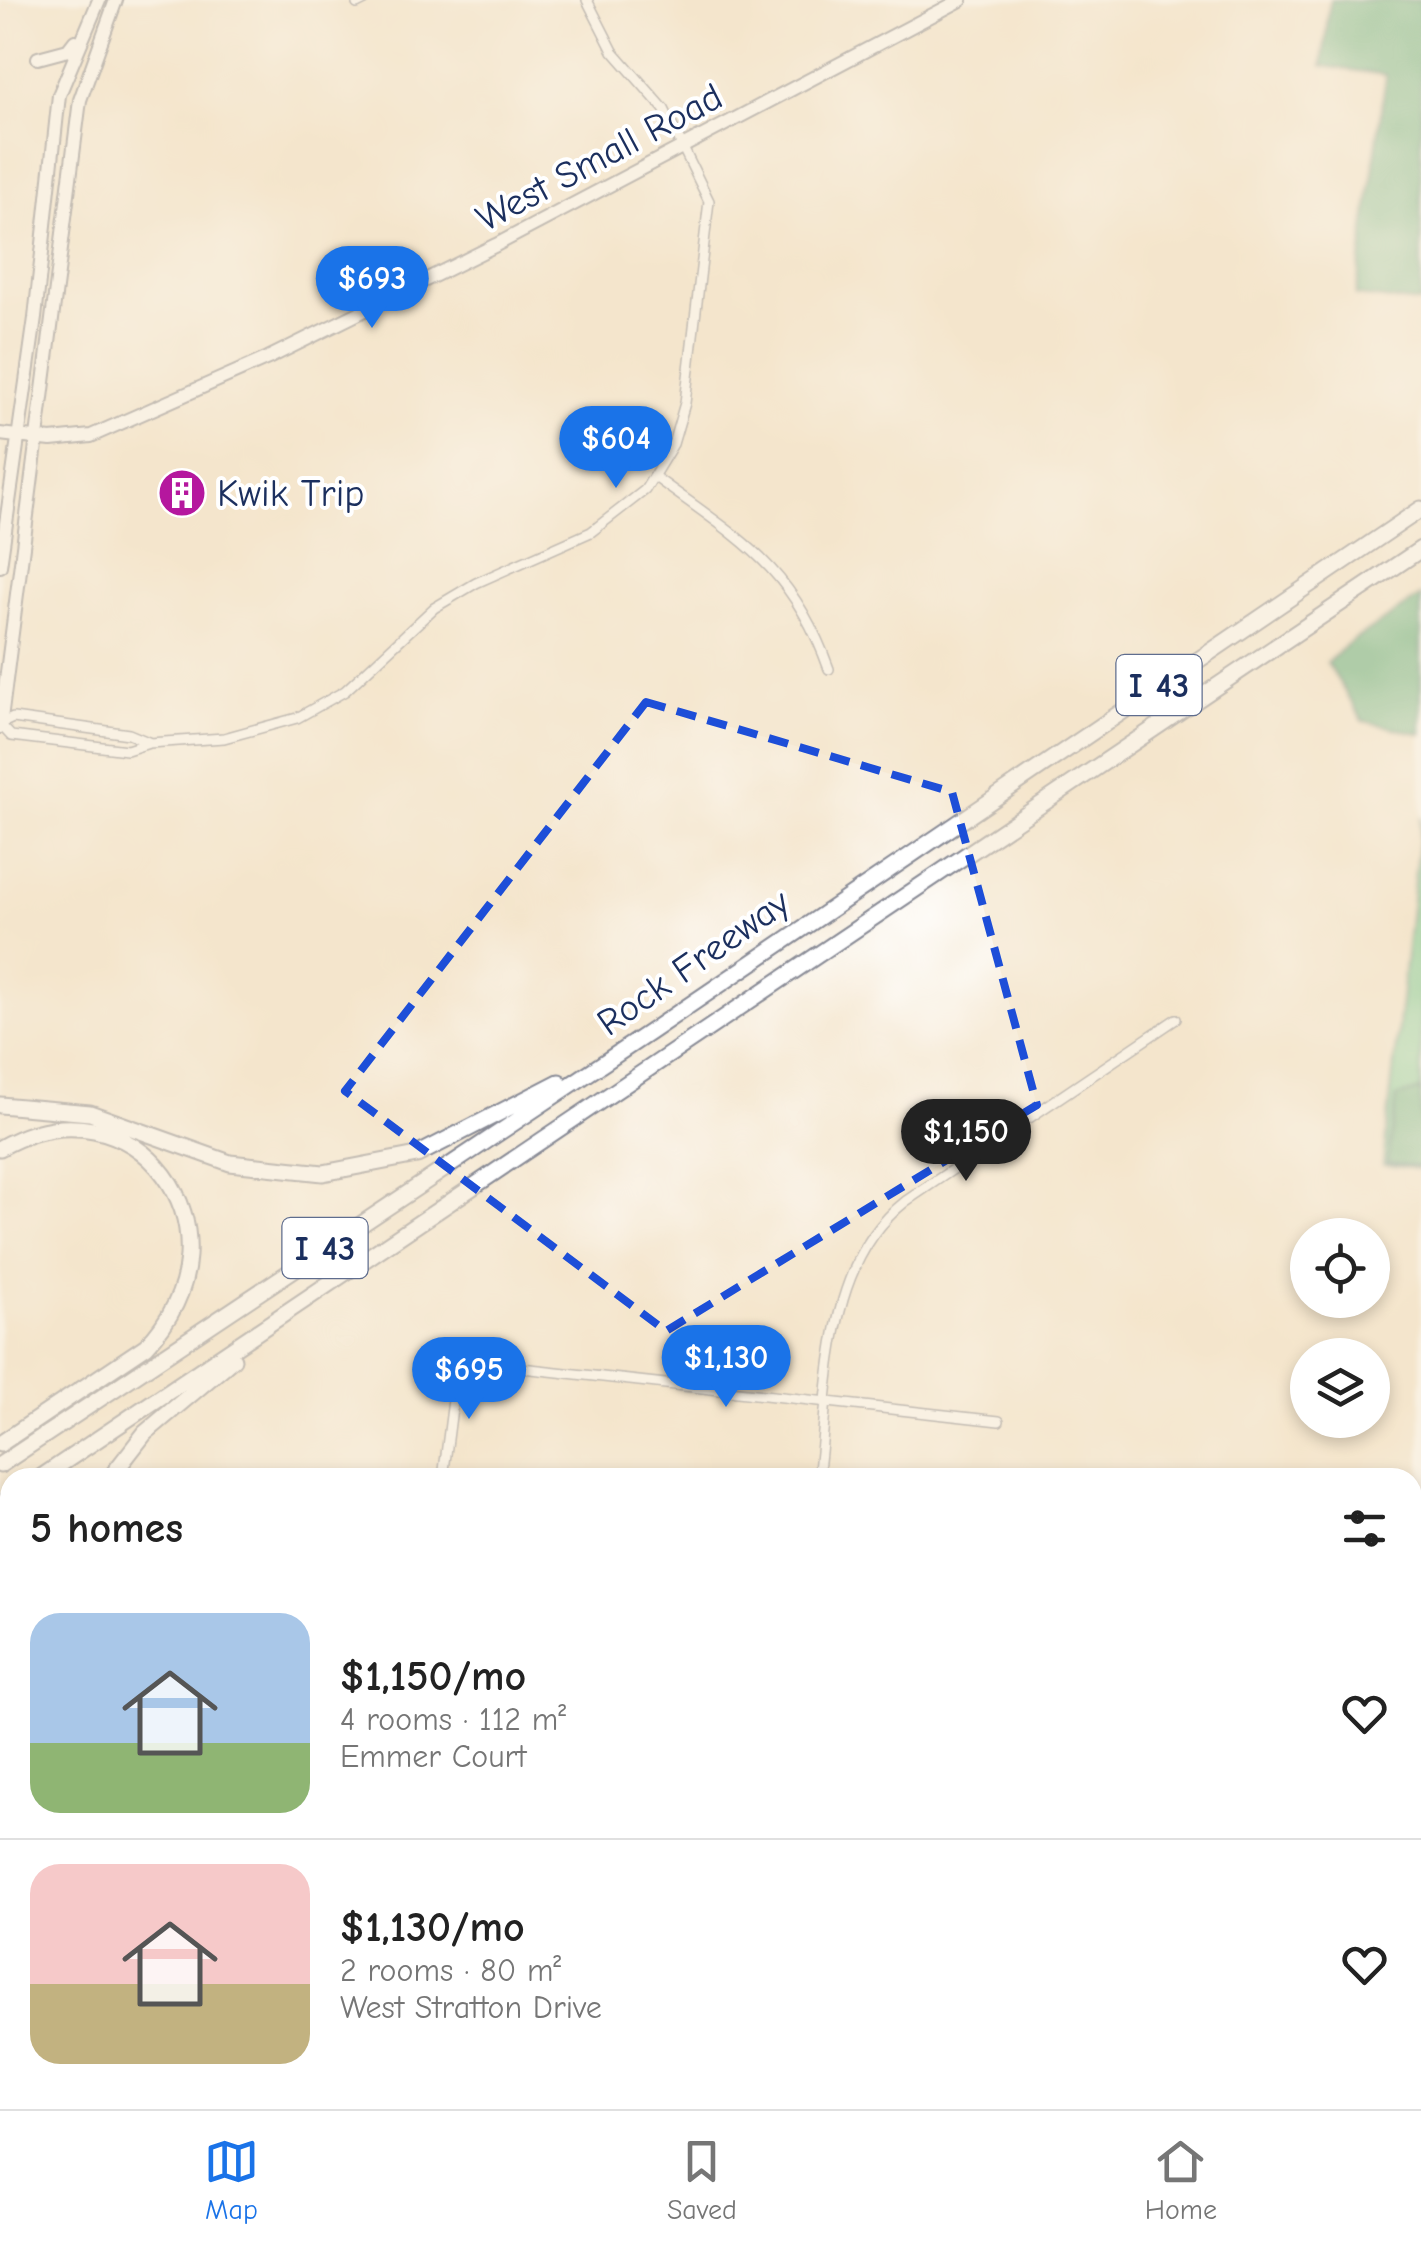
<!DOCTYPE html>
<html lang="en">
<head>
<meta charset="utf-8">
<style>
	body { margin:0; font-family:"Comic Neue",sans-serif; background:#f6f6f6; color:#222; height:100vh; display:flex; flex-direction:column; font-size:38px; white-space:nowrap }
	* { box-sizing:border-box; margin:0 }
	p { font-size:32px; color:#767676 }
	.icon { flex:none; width:55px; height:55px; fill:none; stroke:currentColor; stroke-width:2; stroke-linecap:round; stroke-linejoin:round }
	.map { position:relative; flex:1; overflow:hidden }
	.details { position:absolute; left:0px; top:1468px; width:1422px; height:642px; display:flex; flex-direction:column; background:#fff; border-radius:30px 30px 0 0; box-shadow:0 5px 15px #0003 }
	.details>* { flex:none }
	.fabs { position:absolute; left:1290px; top:1218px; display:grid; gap:20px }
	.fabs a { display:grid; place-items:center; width:100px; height:100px; border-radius:50%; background:#fff; box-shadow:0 5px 15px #0003; font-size:50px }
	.price { position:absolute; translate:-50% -85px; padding:0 22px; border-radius:35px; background:#1a73e8; color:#fff; font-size:32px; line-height:65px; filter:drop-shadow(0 2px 5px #0008) }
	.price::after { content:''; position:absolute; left:50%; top:60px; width:30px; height:22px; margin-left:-15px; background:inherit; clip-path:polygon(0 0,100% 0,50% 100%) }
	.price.selected { background:#222; color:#fff }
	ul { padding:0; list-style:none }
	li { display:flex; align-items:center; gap:30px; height:250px; padding:0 30px }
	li+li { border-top:2px solid #e0e0e0 }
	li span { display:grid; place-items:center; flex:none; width:280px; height:200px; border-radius:30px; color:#555 }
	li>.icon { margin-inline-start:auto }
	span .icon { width:120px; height:120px; fill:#fffc; stroke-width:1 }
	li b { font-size:42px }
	h2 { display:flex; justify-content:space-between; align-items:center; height:120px; padding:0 30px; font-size:42px }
	.tabs { display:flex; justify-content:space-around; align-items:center; height:140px; border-top:2px solid #e0e0e0; background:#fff; font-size:28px; color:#767676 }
	.tabs a { display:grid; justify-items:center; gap:5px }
	.tabs .selected { color:#1a73e8 }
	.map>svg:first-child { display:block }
	.green { fill:#71ca91; stroke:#467c78; stroke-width:2.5 }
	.forest { fill:#5cae7b; stroke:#3c6e6c; stroke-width:2.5 }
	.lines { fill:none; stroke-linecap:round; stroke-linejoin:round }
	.street-casing { stroke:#888a95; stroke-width:12 }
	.secondary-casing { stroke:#888a95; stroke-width:16 }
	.highway-casing { stroke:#888a95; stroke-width:19 }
	.street { stroke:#fff; stroke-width:9 }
	.secondary { stroke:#fff; stroke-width:12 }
	.highway { stroke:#fff; stroke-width:15 }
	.marked { fill:none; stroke:#1d4ed8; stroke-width:8; stroke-dasharray:20 12; stroke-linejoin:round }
	.labels { text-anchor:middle; stroke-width:8; stroke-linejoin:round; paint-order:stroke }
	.shield { fill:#fff; stroke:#5f6d8e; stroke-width:2.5 }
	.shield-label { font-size:35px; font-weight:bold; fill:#1b2f5e }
	.street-label { font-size:38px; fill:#1b2f5e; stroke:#fff }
	.poi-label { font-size:38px; fill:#1b2f5e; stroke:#fff; text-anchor:start }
</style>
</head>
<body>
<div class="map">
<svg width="1421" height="2109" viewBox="0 0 1421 2109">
	<rect width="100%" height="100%" fill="#fff"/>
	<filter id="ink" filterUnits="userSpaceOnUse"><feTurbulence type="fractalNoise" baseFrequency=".01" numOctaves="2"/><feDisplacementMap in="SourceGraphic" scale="20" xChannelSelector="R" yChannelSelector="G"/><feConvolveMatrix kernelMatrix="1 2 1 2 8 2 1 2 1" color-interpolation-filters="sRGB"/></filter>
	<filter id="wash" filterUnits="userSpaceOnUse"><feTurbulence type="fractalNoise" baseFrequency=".0048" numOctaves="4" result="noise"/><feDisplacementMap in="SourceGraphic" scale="40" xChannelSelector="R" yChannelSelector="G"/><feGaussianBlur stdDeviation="2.25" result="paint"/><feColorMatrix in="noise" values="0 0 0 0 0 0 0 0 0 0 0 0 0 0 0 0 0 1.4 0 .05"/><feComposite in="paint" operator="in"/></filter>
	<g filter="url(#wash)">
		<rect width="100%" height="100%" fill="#f4e5cc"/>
		<path class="green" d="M1421 817V1169L1383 1165Z
			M1413 1797H1421V1931L1413 1935Z
			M1200 2100H1378L1376 2109H1177Z"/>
		<path class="forest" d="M1330 0H1421V303L1356 296 1386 75 1322 66Z
			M1421 596V734L1363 721 1327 663 1346 645Z
			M1421 1090V1167L1387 1163 1397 1097Z
			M742 2100H961L936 2109H734L735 2103Z"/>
	</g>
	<g filter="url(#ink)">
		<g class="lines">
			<g class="street-casing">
				<path id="street" d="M357 4 365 0
					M655 477C739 539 792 565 829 669
					M0 724 11 736 127 750 149 743 224 738 297 718 345 691 434 608 476 583 591 532 645 490 673 444 685 403 709 201 664 109 613 51 587 0
					M0 724 13 718 129 734 148 742
					M443 1478 458 1361 999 1421
					M818 1478C831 1382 824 1265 906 1201L1176 1019"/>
			</g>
			<g class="secondary-casing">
				<path id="secondary" d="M38 58 68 50 75 41
					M0 434 51 440 91 436 268 358 496 245 961 0
					M0 566 35 318 59 95 99 0
					M0 727 80 100 116 0
					M1412 1676 1421 1674
					M0 2072 10 2069
					M0 2088 10 2085"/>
			</g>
			<g class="highway-casing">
				<path id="highway" d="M0 1105 90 1113 230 1163 323 1173 417 1155 559 1082
					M0 1148C134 1071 255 1231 146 1346L0 1444
					M0 1465 650 1032 1421 509
					M40 1478 1421 549
					M110 1478 145 1433 233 1359
					M0 1505 10 1498
					M0 1699 10 1688"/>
			</g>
			<use href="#street" class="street"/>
			<use href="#secondary" class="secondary"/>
			<use href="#highway" class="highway"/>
		</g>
	</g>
	<path d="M0 0H1421V2109H0ZM646 702 952 792 1037 1105 666 1331 345 1091Z" fill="#f4e5cc" fill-opacity=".55" fill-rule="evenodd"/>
	<path class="marked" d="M646 702 952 792 1037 1105 666 1331 345 1091Z"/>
	<defs>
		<g id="building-disc" transform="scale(2.5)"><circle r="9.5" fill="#b5179e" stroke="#fff"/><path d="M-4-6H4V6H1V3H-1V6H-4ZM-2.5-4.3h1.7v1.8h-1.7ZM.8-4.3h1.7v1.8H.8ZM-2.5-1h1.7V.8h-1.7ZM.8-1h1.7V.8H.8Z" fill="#fff"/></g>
	</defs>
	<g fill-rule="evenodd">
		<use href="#building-disc" x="182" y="493"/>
	</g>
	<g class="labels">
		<g class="shield">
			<rect x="1116.5" y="655" width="85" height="60" rx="8"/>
			<rect x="282.5" y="1218" width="85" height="60" rx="8"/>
		</g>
		<g class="shield-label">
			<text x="1159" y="697">I 43</text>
			<text x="325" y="1260">I 43</text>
		</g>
		<g class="street-label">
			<text transform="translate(599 157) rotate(-28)" y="13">West Small Road</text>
			<text transform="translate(693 962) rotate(-35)" y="13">Rock Freeway</text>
		</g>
		<g class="poi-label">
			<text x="217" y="506">Kwik Trip</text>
		</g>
	</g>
</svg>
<div class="fabs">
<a><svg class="icon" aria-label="locate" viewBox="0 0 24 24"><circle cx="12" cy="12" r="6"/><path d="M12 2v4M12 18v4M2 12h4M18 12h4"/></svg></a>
<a><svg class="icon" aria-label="layers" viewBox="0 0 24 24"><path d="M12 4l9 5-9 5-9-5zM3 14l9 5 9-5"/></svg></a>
</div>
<b class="price" style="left:372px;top:331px">$693</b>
<b class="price" style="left:616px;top:491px">$604</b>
<b class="price selected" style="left:966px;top:1184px">$1,150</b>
<b class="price" style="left:726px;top:1410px">$1,130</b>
<b class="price" style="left:469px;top:1422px">$695</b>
<section class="details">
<h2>5 homes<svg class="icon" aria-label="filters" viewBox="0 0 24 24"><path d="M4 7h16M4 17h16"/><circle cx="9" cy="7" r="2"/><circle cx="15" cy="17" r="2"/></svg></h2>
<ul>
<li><span style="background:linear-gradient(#a9c7e8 65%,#8fb573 0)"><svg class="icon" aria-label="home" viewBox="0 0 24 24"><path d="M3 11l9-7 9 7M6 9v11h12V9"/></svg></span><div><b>$1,150/mo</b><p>4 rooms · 112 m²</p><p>Emmer Court</p></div><svg class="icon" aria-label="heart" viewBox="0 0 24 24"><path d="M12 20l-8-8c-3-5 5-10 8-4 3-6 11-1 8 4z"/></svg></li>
<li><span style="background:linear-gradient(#f6c9c9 60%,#c2b280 0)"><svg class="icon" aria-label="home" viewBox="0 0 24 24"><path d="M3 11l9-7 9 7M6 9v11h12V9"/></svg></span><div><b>$1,130/mo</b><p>2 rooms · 80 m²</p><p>West Stratton Drive</p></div><svg class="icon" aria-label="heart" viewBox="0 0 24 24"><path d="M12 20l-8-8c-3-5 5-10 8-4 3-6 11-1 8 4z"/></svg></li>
</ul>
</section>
</div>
<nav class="tabs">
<a class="selected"><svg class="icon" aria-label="map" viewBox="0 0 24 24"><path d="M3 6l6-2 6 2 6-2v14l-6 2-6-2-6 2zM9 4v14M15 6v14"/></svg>Map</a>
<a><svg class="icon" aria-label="saved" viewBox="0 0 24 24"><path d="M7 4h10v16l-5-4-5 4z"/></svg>Saved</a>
<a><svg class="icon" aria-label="home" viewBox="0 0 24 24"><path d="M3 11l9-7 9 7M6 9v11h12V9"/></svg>Home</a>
</nav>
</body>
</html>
